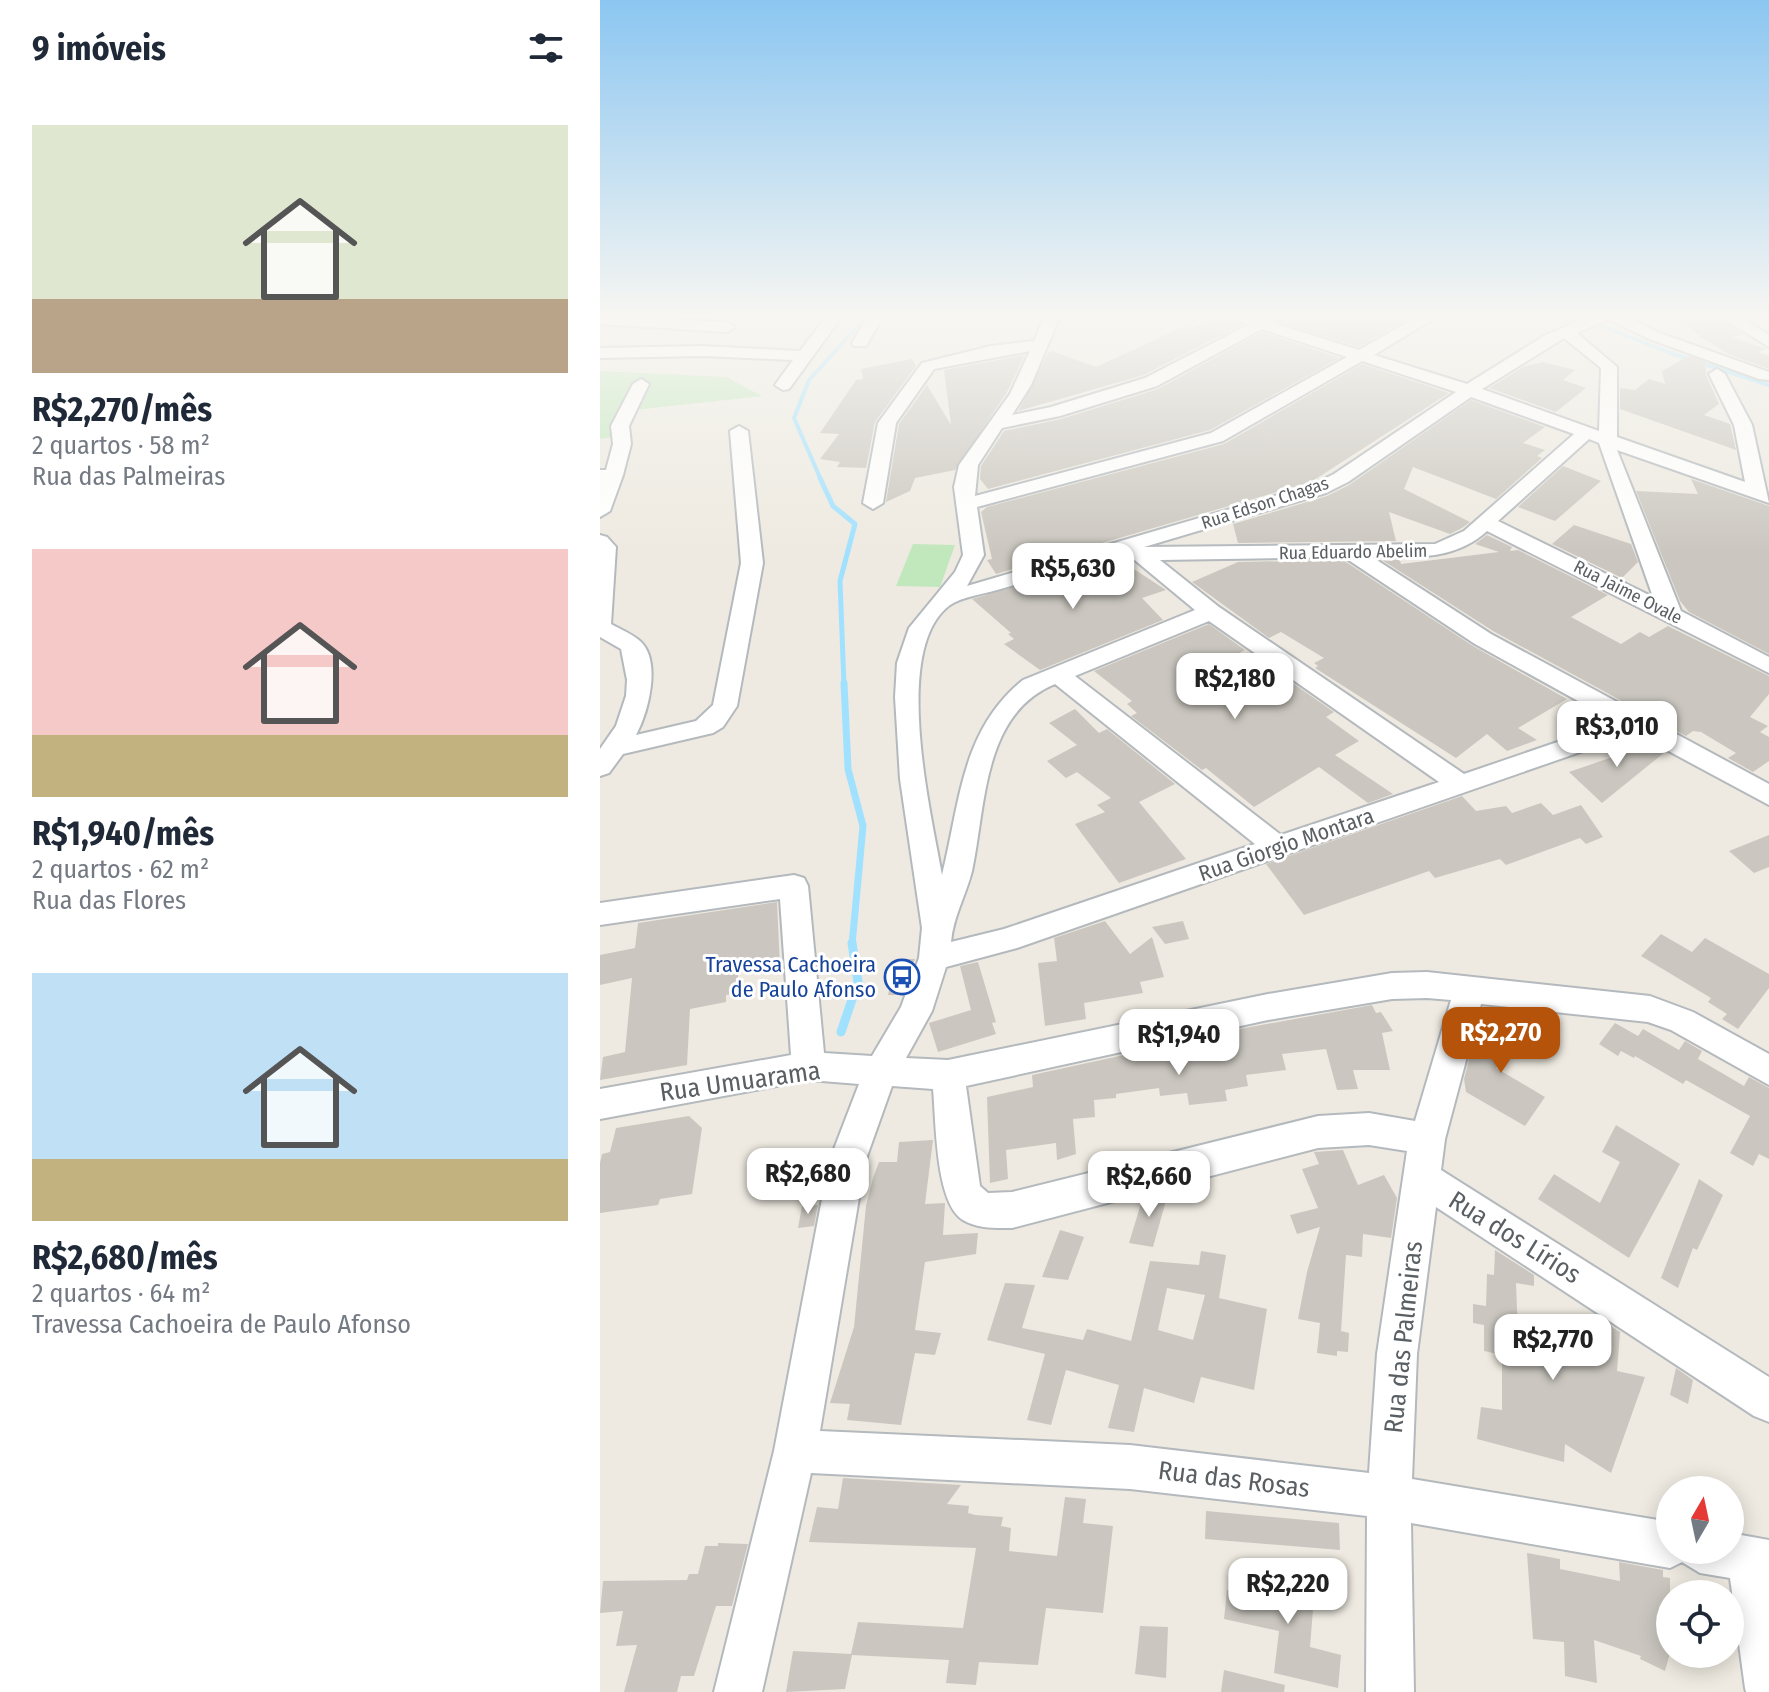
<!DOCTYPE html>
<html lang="pt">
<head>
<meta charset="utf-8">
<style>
	body { margin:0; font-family:"Fira Sans Condensed",sans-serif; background:#f2f2f3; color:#1f2937; height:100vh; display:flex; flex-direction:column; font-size:30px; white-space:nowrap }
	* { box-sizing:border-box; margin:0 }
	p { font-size:26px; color:#747a83 }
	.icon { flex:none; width:44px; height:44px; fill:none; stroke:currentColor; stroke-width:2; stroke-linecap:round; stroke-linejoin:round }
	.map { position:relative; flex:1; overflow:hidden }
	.drawer { display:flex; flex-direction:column; background:#fff; width:600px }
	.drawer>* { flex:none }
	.needle { width:52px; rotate:9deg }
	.tools { position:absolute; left:1056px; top:1476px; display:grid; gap:16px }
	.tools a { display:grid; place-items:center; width:88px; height:88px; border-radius:50%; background:#fff; box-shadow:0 4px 20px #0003; font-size:40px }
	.price { position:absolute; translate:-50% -68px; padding:0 18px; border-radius:16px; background:#fff; color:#222; font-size:26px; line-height:52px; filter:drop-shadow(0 2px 4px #0008) }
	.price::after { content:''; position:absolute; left:50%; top:48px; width:24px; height:18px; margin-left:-12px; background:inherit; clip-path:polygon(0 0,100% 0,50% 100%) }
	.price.active { background:#b45309; color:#fff }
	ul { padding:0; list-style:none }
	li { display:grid; align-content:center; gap:16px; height:424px; padding:0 32px }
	li span { display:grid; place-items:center; height:248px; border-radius:0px; color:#555 }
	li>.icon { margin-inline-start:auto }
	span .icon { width:144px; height:144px; fill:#fffc; stroke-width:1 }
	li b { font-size:34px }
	h2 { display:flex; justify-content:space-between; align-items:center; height:96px; padding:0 32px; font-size:34px }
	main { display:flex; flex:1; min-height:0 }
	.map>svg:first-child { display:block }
	.green { fill:#c1e7bc }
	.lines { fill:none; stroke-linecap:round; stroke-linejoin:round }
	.stream-far3 { stroke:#a0e1ff; stroke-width:4 }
	.stream-far2 { stroke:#a0e1ff; stroke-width:5 }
	.stream-far1 { stroke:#a0e1ff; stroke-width:7 }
	.stream { stroke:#a0e1ff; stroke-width:9 }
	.building { fill:#cbc7c0; fill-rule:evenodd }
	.minor-casing { stroke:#b4b9bd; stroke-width:4 }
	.minor { fill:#fff; fill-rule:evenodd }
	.labels { text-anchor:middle; stroke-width:6; stroke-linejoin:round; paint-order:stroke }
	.far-street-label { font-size:18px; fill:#5a5f63; stroke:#fff }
	.street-label { font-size:22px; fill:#5a5f63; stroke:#fff }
	.transit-label { font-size:22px; fill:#164399; stroke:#fff; text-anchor:end }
	.near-street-label { font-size:26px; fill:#5a5f63; stroke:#fff }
</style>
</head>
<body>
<main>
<section class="drawer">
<h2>9 imóveis<svg class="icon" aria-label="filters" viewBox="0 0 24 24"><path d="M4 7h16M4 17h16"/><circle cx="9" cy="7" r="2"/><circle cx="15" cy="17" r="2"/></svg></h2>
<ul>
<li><span style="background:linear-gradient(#dfe7d0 70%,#b9a48a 0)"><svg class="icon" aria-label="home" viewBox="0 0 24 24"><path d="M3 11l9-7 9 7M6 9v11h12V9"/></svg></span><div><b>R$2,270/mês</b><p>2 quartos · 58 m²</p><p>Rua das Palmeiras</p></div></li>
<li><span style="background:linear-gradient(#f6c9c9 75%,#c2b280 0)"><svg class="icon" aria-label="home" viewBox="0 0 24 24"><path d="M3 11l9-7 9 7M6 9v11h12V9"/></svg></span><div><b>R$1,940/mês</b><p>2 quartos · 62 m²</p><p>Rua das Flores</p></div></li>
<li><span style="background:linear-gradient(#bfe0f5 75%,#c2b280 0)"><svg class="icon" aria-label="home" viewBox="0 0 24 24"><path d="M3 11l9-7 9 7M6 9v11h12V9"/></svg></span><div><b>R$2,680/mês</b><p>2 quartos · 64 m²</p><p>Travessa Cachoeira de Paulo Afonso</p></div></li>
</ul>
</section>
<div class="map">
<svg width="1169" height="1692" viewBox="0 0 1169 1692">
	<rect width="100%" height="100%" fill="#eeeae1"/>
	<path class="green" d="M0 371 126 377 162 396 26 411 31 434 0 439Z
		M313 544 355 545 340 587 296 586Z"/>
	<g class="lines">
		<path class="stream-far3" d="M966 316 981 320
			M994 323 1073 354 1169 385
			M221 480 194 418 209 380 267 316"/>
		<path class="stream-far2" d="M220 478 233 506 255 524 240 581 244 685"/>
		<path class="stream-far1" d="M244 683 248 769 263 826 252 945"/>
		<path class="stream" d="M241 1032 258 982 252 943"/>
	</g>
	<path class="building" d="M617 316 641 325 544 375 418 411 448 353 452 351 496 367 585 326 592 329Z
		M676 316H812L759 347 676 321Z
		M1066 316H1117L1143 334 1132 337 1166 349 1158 352 1169 356V369L1128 354 1092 331 1093 329Z
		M662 332 740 358 610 430 388 489 380 479 381 466 404 431 461 419 558 389Z
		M425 355 407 392 355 470 315 478 310 491 286 502 299 424 327 385 351 425 344 370Z
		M1089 356 1105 362 1106 375 1119 404 1104 415 1130 424 1136 450 1020 409V388L1035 390 1049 379 1065 384 1062 371Z
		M312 359 316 366 275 422 266 468 237 467 240 462 220 459 239 434 220 433 256 380 263 379 261 369Z
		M942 362 975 370 963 380 986 388 956 412 889 388 925 366Z
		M762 364 849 393 711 482 396 574 387 560 392 559 381 512 387 507 624 444Z
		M871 400 945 427 923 443 945 450 937 456 942 458 896 499 813 467 804 489 870 522 862 528 850 534 789 512 796 541 638 543 633 524 727 496 749 485Z
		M963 466 1001 481 955 521 918 507Z
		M1091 479 1169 506V654L1089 612 1080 601 1036 491 1098 494Z
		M974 525 1031 544 1038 562 1022 578 952 544Z
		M887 535 912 547 910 551 918 550 1008 595 971 617 1021 644 1040 632 1049 637 1068 626 1169 676V694L1150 717 1168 726 1160 732 1169 737V761L1153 772 1128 758 1136 753 1101 732 1093 731 1086 736 893 631 782 560H800L801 564 899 552 875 544Z
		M511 559 520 560 566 590 542 598 563 620 440 670 404 644 414 639 408 634 411 633 372 599Z
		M743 560 873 646 967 699 918 728 937 740 907 751 887 734 856 758 715 668 718 666 714 663 724 658 681 632 669 638 592 582 638 562Z
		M609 624 645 650 635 655 619 656 582 674 615 699 620 696 631 704 668 684 676 690 691 682 734 712 726 717 759 741 735 755 793 794 768 803 719 767 654 807 606 768 602 770 531 716 537 713 527 704 532 701 494 671Z
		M475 709 499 733 507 729 575 784 539 802 586 859 519 883 482 834 475 824 505 812 497 805 511 798 477 772 466 778 447 761 477 745 449 723Z
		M1039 739 1065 752 1002 803 969 772 1024 753 1013 744Z
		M862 796 876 811 906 806 912 813 941 803 953 815 981 805 1003 837 986 844 980 838 906 865 900 859 835 878 829 871 704 915 666 864Z
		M1169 835V867L1154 873 1129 851Z
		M177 902 180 967 138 973V993L126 995V1002L90 1009 87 1065 0 1080 3 1057 25 1052 32 978 0 985V955L35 948 38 923Z
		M505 921 530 954 552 937 564 977 540 982 543 993 484 1003 486 1019 445 1026 438 963 457 961 454 938Z
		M583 921 589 939 565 944 552 927Z
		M1061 934 1092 952 1105 938 1169 974V988L1138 1029 1122 1019 1127 1014 1108 1002 1111 998 1041 956Z
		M296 959H315L302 995H288Z
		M378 962 396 1022 392 1023 396 1034 338 1052 329 1023 371 1010 360 966Z
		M772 1005 776 1013 781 1012 793 1031 782 1033 790 1070H753L758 1089 737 1090 726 1049 682 1054 686 1070 646 1075 648 1086 625 1090 627 1101 589 1105 587 1093 560 1096 559 1088 516 1094V1098L494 1100 495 1117 473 1119 476 1154 457 1160 456 1143 406 1150 408 1179 390 1183 387 1097 433 1087 432 1075 593 1040V1043L636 1037 634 1030Z
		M917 1014 933 1024 896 1068 945 1097 925 1126 866 1092 864 1079 876 1033 894 1044Z
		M1015 1023 1038 1036 1043 1029 1079 1050 1085 1041 1102 1051 1098 1059 1144 1086 1149 1077 1169 1088V1159L1159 1154 1153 1166 1130 1153 1150 1116 1086 1080 1083 1084 1035 1056 1034 1058 1021 1051 1018 1056 999 1044Z
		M89 1116 102 1128 92 1194 60 1199 58 1205 0 1213V1163L2 1154 10 1152 16 1128Z
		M1016 1125 1080 1164 1029 1258 938 1199 954 1174 1000 1203 1020 1162 1002 1152Z
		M333 1140 325 1204 345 1203 343 1235 378 1233 376 1254 325 1262 315 1330 341 1333 335 1355 315 1353 301 1425 247 1420 250 1404 230 1403 254 1327 266 1206 273 1178 279 1162H297L299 1142Z
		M743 1150 758 1185 784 1175 797 1198 791 1238 763 1234 762 1257 746 1255 741 1331 749 1333 748 1352 737 1351V1356L717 1353 720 1323 698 1319 707 1272 720 1227 697 1234 690 1215 718 1208 702 1169 719 1164 714 1152Z
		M1099 1179 1123 1195 1097 1250 1093 1248 1078 1288 1061 1278Z
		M569 1190 553 1247 529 1243 543 1197Z
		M218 1205 214 1226 198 1228 202 1206Z
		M460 1230 484 1237 468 1280 442 1277Z
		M895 1250 934 1275V1286L916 1283 918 1335 992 1345 993 1314 1020 1332 1017 1371 1045 1377 1011 1473 965 1444 964 1462 877 1439 881 1407 902 1410V1355L884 1351V1325L873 1323V1304L886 1306 887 1274 894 1275Z
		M601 1251 626 1255 619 1298 667 1309 654 1390 601 1377 594 1403 544 1388 534 1432 508 1428 519 1385 466 1370 451 1425 427 1420 445 1354 387 1340 405 1283 435 1285 422 1328 483 1340 487 1329 531 1341 550 1261 599 1265ZM567 1288 605 1295 593 1340 558 1330Z
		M1076 1368 1093 1380 1088 1404 1070 1395Z
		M243 1478 361 1485 347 1504 369 1506 368 1513 375 1515 403 1517 401 1526 411 1528 409 1551 457 1556 465 1497 486 1499 483 1523 513 1526 503 1613 446 1608 438 1665 379 1662 376 1685 346 1683 349 1660 252 1655 245 1689 186 1692 193 1651 251 1654 258 1622 363 1628 376 1548 209 1542 217 1507 238 1509Z
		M606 1511 739 1523 740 1550 605 1539Z
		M118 1543 148 1544 132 1606H116L94 1676H81L77 1692H24L37 1645 16 1646 23 1611 0 1613 3 1581 87 1580 89 1574H98L105 1546H118Z
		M927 1553 960 1559V1569L1020 1581 1019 1562 1063 1570V1577L1070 1578V1653L1065 1671 1040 1659 1041 1656 994 1640 997 1683 965 1676 964 1642 933 1639Z
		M716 1572 710 1647 741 1655 738 1688 674 1673 679 1631 624 1619 627 1590 663 1595 662 1577Z
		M540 1626 568 1627 566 1678 535 1674Z
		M624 1670 685 1685 684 1692H621Z"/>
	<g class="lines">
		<g class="minor-casing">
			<path id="minor" d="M0 316 127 322 135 327 127 332 0 324Z
				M227 316H242L189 389 183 390 175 385 193 360 103 356 0 358V348L103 346 200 351Z
				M268 316H283L266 346H254L252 343Z
				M445 316H460L431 385 412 415 451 407 545 378 648 325 629 316 673 317V323L759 350 819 316H838L774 355 867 384 944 336 989 316H1027L1057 332 1169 372V380L1159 379 1047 338 1008 319 977 333 1017 367V437L1145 482 1134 425 1109 374 1117 369 1125 374 1152 425 1169 503 1017 450 1081 611 1169 657V673L887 531C854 561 813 557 772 557L891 634 1169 784V805L1035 733 417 948 346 967 332 1011 306 1058 348 1060 668 994 792 973 827 972 1050 996 1093 1012 1169 1054V1085L1071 1030 1048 1022 881 1004 845 1139 841 1170 1169 1377V1422L1154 1416 836 1207 817 1354 812 1479 1070 1522V1550H1130V1533L1169 1540V1692H1146L1145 1688 1130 1578 1100 1573 1082 1562 1070 1568 811 1523 814 1692H766L767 1516 530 1489 211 1473 162 1692H114L174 1451 229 1162 259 1084 209 1080 0 1119V1089L191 1055 180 899 0 925V903L194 875 204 878 208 886 224 1053 272 1056 301 1007 319 958 322 928 300 779 295 697 297 663 309 628 355 572 363 555 354 487 359 465 410 394 430 351 334 369 296 423 283 503 273 509 263 503 278 423 322 363 391 346 434 341ZM662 329 747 357 611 433 375 496 378 465 402 428 460 416 557 386ZM964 338 1001 368 999 431 882 389ZM762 361 856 392 734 474 712 485 367 586 384 555 377 507 623 441ZM871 397 974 434 864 531 835 544 544 547 726 493 748 482ZM989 439 999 443 1053 597 898 521ZM525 552 595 610 423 680C361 730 360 803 342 875 331 813 291 648 350 605 362 597 383 594 397 590 440 578 482 565 525 552ZM744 557 875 644 1016 722 864 774 619 607 560 560ZM609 621 839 782 681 835 475 676ZM455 684 655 844 404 929 351 942C353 917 366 895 372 871 386 806 382 714 455 684ZM827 998 851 1000 815 1121 769 1113 718 1116 412 1192 388 1193 380 1186 366 1086 668 1020 792 999ZM292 1086 333 1089C336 1120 335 1203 363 1220 378 1229 395 1228 412 1228L718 1148 769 1145 807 1151 777 1354 769 1473 530 1445 220 1431 265 1162Z
				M1120 316H1138L1169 335V347Z
				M41 379 49 384 29 426 31 444 23 475 10 511 0 517V470H6L13 444 11 426 33 384Z
				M139 426 148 431 163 563 137 706 123 727 113 733 23 754 9 773 0 776V749L16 726 26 696 27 680 21 649 0 637V535L7 537 16 547 11 624C20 629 32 634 40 641 62 661 48 713 36 735L96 721 113 705 141 563 130 431Z"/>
		</g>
		<use href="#minor" class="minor"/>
	</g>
	<linearGradient id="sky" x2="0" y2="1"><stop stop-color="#8bc6f1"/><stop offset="0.57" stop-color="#f7f6f2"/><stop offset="1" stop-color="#f7f6f2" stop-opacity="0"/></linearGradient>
	<rect width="1169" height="553" fill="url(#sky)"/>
	<defs>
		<g id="bus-ring" transform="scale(1.8)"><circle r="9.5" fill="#fff" stroke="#1a4fb4" stroke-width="1.5"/><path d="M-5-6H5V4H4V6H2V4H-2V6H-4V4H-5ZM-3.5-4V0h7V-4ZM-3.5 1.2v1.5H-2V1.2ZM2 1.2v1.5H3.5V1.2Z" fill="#1a4fb4"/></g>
	</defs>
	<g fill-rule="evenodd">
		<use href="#bus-ring" x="302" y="977"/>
	</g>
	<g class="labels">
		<g class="far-street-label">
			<text transform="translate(665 503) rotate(-18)" y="6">Rua Edson Chagas</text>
			<text transform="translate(753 552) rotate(-1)" y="6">Rua Eduardo Abelim</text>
			<text transform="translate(1028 592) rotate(27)" y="6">Rua Jaime Ovale</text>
		</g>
		<g class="street-label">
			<text transform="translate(686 844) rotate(-19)" y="8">Rua Giorgio Montara</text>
		</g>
		<g class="transit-label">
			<text x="276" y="972">Travessa Cachoeira<tspan x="276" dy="25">de Paulo Afonso</tspan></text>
		</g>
		<g class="near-street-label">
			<text transform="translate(140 1081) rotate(-8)" y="9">Rua Umuarama</text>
			<text transform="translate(915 1237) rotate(32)" y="9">Rua dos Lírios</text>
			<text transform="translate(803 1337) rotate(-84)" y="9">Rua das Palmeiras</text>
			<text transform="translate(634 1479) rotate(7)" y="9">Rua das Rosas</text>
		</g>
	</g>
</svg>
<div class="tools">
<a><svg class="needle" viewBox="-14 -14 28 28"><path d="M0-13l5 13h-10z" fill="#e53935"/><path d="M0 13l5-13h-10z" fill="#747a83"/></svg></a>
<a><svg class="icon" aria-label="locate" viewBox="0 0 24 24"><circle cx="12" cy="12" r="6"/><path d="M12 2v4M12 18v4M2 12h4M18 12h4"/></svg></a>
</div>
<b class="price" style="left:473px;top:611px">R$5,630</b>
<b class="price" style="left:635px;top:721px">R$2,180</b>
<b class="price" style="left:1017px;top:769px">R$3,010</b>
<b class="price active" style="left:901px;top:1075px">R$2,270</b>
<b class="price" style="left:579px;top:1077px">R$1,940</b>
<b class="price" style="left:208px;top:1216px">R$2,680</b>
<b class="price" style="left:549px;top:1219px">R$2,660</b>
<b class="price" style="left:953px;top:1382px">R$2,770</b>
<b class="price" style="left:688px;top:1626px">R$2,220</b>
</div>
</main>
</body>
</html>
